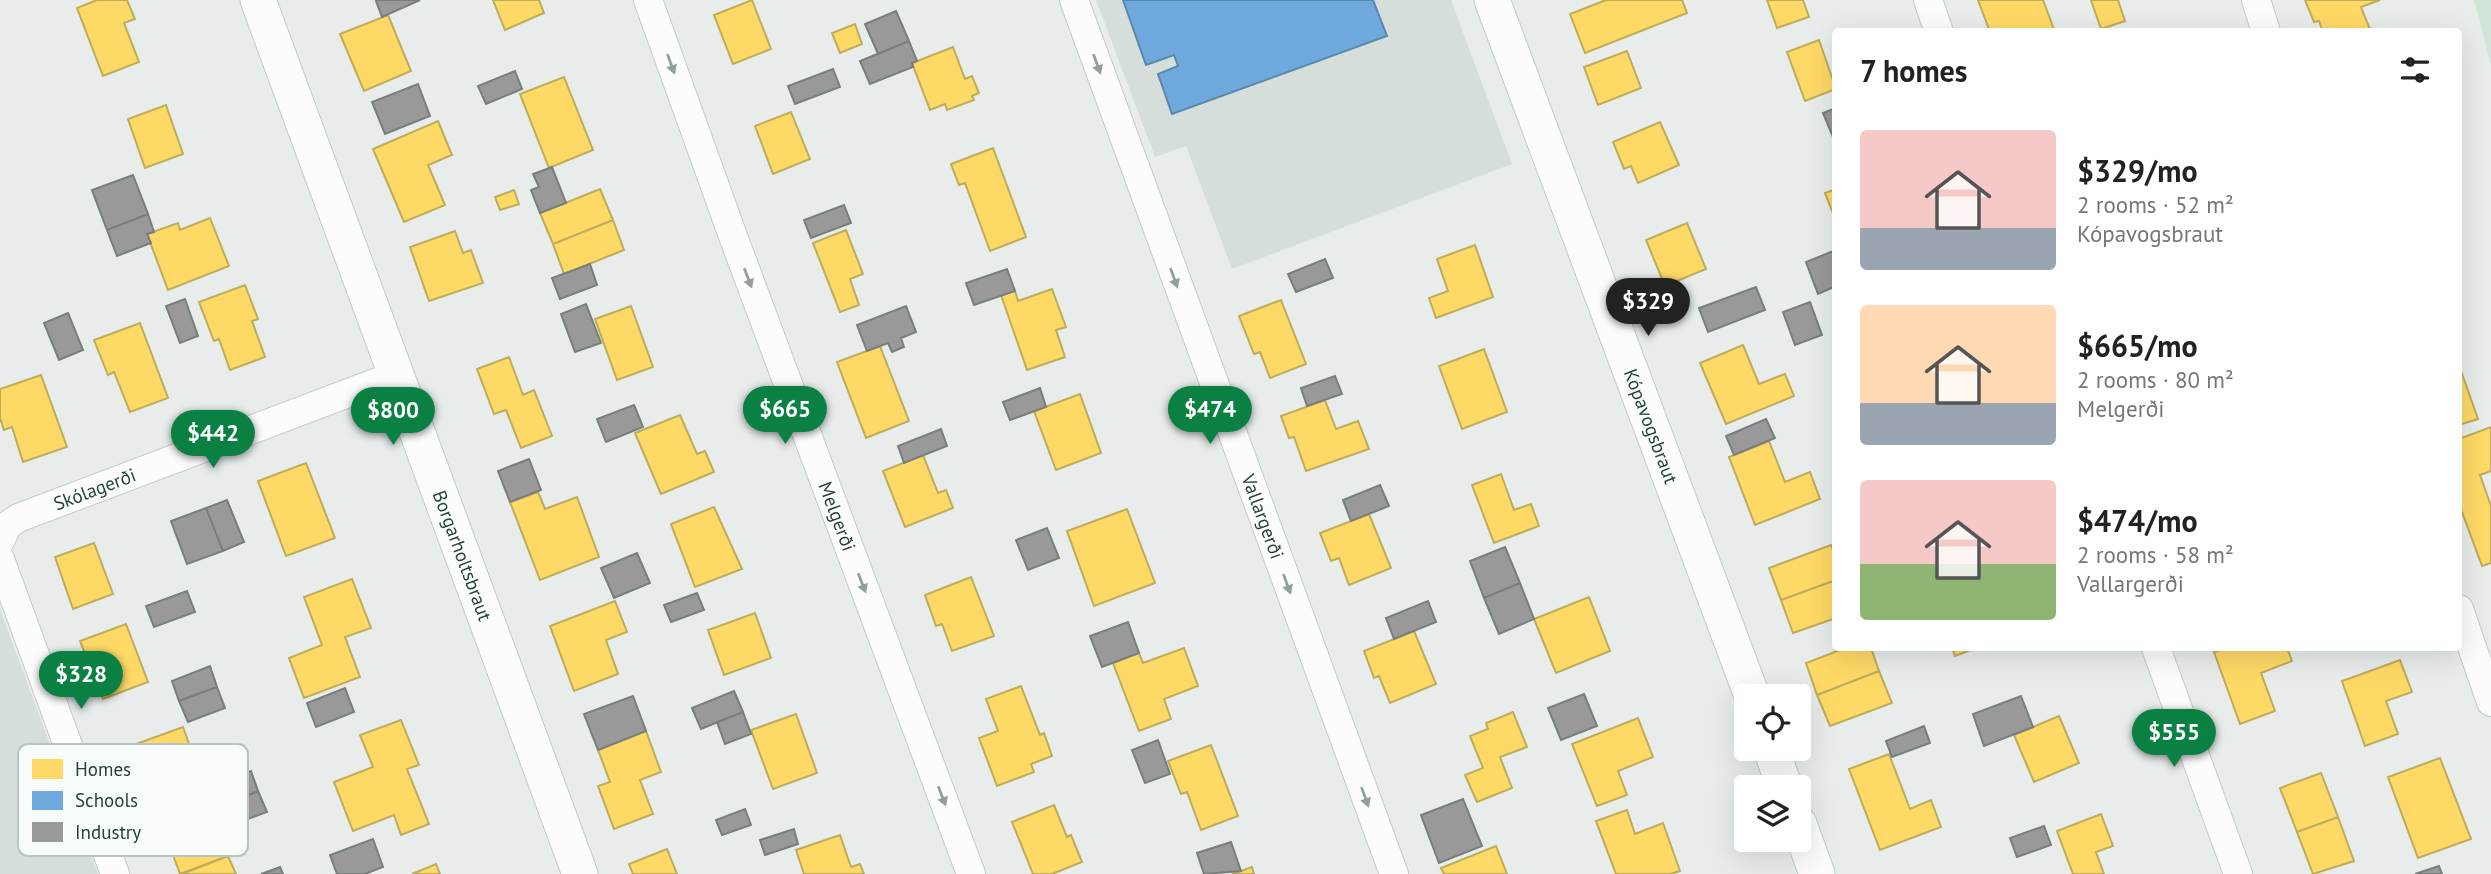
<!DOCTYPE html>
<html lang="en">
<head>
<meta charset="utf-8">
<style>
	body { margin:0; font-family:"PT Sans",sans-serif; background:#f2f2f2; color:#222; height:100vh; display:flex; flex-direction:column; font-size:26px; white-space:nowrap }
	* { box-sizing:border-box; margin:0 }
	p { font-size:23px; color:#767676 }
	.icon { flex:none; width:38px; height:38px; fill:none; stroke:currentColor; stroke-width:2; stroke-linecap:round; stroke-linejoin:round }
	.map { position:relative; flex:1; overflow:hidden }
	.details { position:absolute; left:1832px; top:28px; width:630px; height:623px; display:flex; flex-direction:column; background:#fff; border-radius:7px; box-shadow:0 7px 28px #0002 }
	.details>* { flex:none }
	.tools { position:absolute; left:1734px; top:684px; display:grid; gap:14px }
	.tools a { display:grid; place-items:center; width:77px; height:77px; border-radius:7px; background:#fff; box-shadow:0 7px 28px #0002; font-size:35px }
	.price { position:absolute; translate:-50% -60px; padding:0 16px; border-radius:24px; background:#0b8043; color:#fff; font-size:23px; line-height:46px; filter:drop-shadow(0 2px 4px #0008) }
	.price::after { content:''; position:absolute; left:50%; top:42px; width:21px; height:16px; margin-left:-10px; background:inherit; clip-path:polygon(0 0,100% 0,50% 100%) }
	.price.current { background:#222; color:#fff }
	ul { padding:0; list-style:none }
	li { display:flex; align-items:center; gap:21px; height:175px; padding:0 28px }
	li span { display:grid; place-items:center; flex:none; width:196px; height:140px; border-radius:7px; color:#555 }
	li>.icon { margin-inline-start:auto }
	span .icon { width:84px; height:84px; fill:#fffc; stroke-width:1 }
	li b { font-size:30px }
	h2 { display:flex; justify-content:space-between; align-items:center; height:84px; padding:0 28px; font-size:30px }
	.map>svg:first-child { display:block }
	.built { fill:#d6dedb }
	.green { fill:#d1e6d8 }
	.homes { fill:#ffd966; stroke:#bdac59; stroke-width:2 }
	.schools { fill:#6fa8dc; stroke:#5889ab; stroke-width:2 }
	.industry { fill:#999; stroke:#767f7c; stroke-width:2 }
	.lines { fill:none; stroke-linecap:round; stroke-linejoin:round }
	.minor-casing { stroke:#c5cac8; stroke-width:30 }
	.tertiary-casing { stroke:#c5cac8; stroke-width:37 }
	.minor { stroke:#fcfcfc; stroke-width:28 }
	.tertiary { stroke:#fcfcfc; stroke-width:35 }
	.oneway { fill:#909f9b }
	.labels { text-anchor:middle; stroke-width:7; stroke-linejoin:round; paint-order:stroke }
	.street-label { font-size:19px; fill:#24423a; stroke:#f7fbf9 }
	.key { fill:#f7fbf9; stroke:#b8c4c0; stroke-width:2 }
	.key-label { font-size:19px; fill:#24423a }
</style>
</head>
<body>
<div class="map">
<svg width="2491" height="874" viewBox="0 0 2491 874">
	<rect width="100%" height="100%" fill="#e8edeb"/>
	<path class="built" d="M1096 0H1451L1512 164 1232 269 1186 146 1155 157Z
		M0 609 98 874H0Z"/>
	<path class="green" d="M2474 0H2491V65Z"/>
	<path class="homes" d="M97 0H127L135 19 124 23 139 62 103 76 77 8Z
		M493 0H539L544 13 505 30Z
		M752 0 771 49 733 64 714 15Z
		M1606 0H1682L1687 13 1585 53 1570 14Z
		M1767 0H1803L1809 17 1777 28Z
		M1978 0H2043L2055 32H1990Z
		M2091 0H2118L2125 21 2101 29Z
		M2305 0H2380L2361 7 2371 32H2323L2319 21 2314 22Z
		M388 15 411 71 364 91 340 34Z
		M855 24 862 44 840 53 832 33Z
		M1819 40 1836 89 1805 101 1787 52Z
		M953 47 965 79 972 76 979 93 972 96 974 100 947 110 945 104 930 110 912 63Z
		M1627 51 1641 88 1598 105 1584 67Z
		M564 77 593 150 549 168 520 94Z
		M166 105 183 154 145 168 128 119Z
		M791 112 810 159 773 174 755 126Z
		M438 121 452 155 428 165 445 205 404 222 373 149Z
		M1660 122 1679 165 1638 183 1631 166 1624 169 1613 142Z
		M993 148 1026 237 990 251 965 183 959 185 951 164Z
		M600 189 613 220 553 244 540 213Z
		M1836 189V221L1825 193Z
		M514 190 519 204 500 210 495 197Z
		M210 218 229 266 168 290 147 234 178 223 180 230Z
		M613 220 624 250 564 274 553 244Z
		M1687 223 1706 269 1665 286 1646 240Z
		M846 230 863 274 850 279 859 305 840 312 813 243Z
		M455 231 463 253 471 250 483 283 429 301 410 247Z
		M1475 245 1493 297 1436 318 1429 298 1448 291 1437 259Z
		M245 285 258 319 252 321 265 357 230 370 219 339 214 341 199 302Z
		M1052 289 1066 327 1056 330 1065 357 1027 370 1001 295 1015 291 1018 301Z
		M1281 300 1306 364 1270 378 1260 352 1254 354 1239 316Z
		M631 306 653 367 617 380 595 319Z
		M140 323 168 398 130 412 114 372 108 375 94 340Z
		M1743 345 1759 384 1785 374 1794 396 1726 424 1700 363Z
		M880 346 909 421 866 438 837 362Z
		M1484 349 1507 412 1462 429 1439 366Z
		M509 357 523 395 534 390 552 436 521 448 506 410 494 414 477 369Z
		M2459 365 2478 419 2459 425Z
		M41 375 67 447 23 462 12 427 4 430 0 418V389Z
		M1080 394 1101 453 1056 470 1034 411Z
		M1325 400 1336 429 1358 421 1369 449 1306 471 1294 437 1289 438 1281 416Z
		M680 415 697 454 705 451 714 472 661 494 635 433Z
		M2491 427V471L2480 475 2491 506V563L2482 566 2459 504V439Z
		M1769 441 1785 482 1810 472 1820 499 1755 525 1729 457Z
		M923 455 938 493 946 490 953 508 905 527 883 471Z
		M306 463 335 538 286 556 258 481Z
		M1501 474 1514 510 1531 504 1539 526 1494 543 1472 485Z
		M538 492 545 509 577 497 599 557 540 580 510 502Z
		M714 507 742 569 695 587 671 524Z
		M1127 509 1155 583 1094 606 1067 531Z
		M1369 514 1391 568 1349 585 1339 558 1331 561 1320 533Z
		M94 543 113 594 73 609 55 557Z
		M1831 545 1836 557V580L1781 600 1769 568Z
		M971 577 994 636 952 651 942 624 936 626 925 595Z
		M352 579 371 628 345 637 360 677 304 698 289 658 322 645 304 597Z
		M1836 580V618L1793 633 1781 600Z
		M1589 597 1610 651 1556 673 1534 619Z
		M615 601 627 632 606 640 618 674 574 691 550 626Z
		M755 613 771 658 724 675 708 630Z
		M126 624 148 682 103 699 80 641Z
		M1414 631 1436 684 1390 703 1379 676 1374 678 1364 651Z
		M1184 648 1198 686 1164 699 1171 719 1139 731 1113 663 1139 653 1143 663Z
		M1845 648H1871L1879 671 1817 695 1806 663Z
		M1952 648H1976L1955 656Z
		M2227 648H2287L2292 661 2261 673 2275 711 2240 724 2214 652Z
		M2400 660 2412 692 2386 701 2398 734 2365 746 2342 681Z
		M1879 671 1892 703 1830 726 1817 695Z
		M1021 686 1040 735 1044 733 1052 756 1031 764 1034 772 997 786 979 738 998 731 986 699Z
		M1513 712 1527 747 1500 757 1512 788 1477 802 1465 775 1483 768 1470 736 1488 729 1486 723Z
		M796 714 817 773 773 789 751 730Z
		M2059 716 2079 763 2034 782 2014 735Z
		M1638 718 1653 757 1618 771 1627 795 1597 806 1572 744Z
		M401 720 419 765 407 769 429 824 401 835 394 815 353 831 334 782 373 767 360 735Z
		M183 727 193 755 135 776 125 748Z
		M646 731 661 772 640 780 653 814 614 829 598 786 610 782 598 750Z
		M1211 745 1238 816 1201 830 1187 792 1181 794 1168 761Z
		M1889 754 1910 809 1931 800 1941 827 1880 850 1849 769Z
		M2440 758 2471 839 2418 858 2388 777Z
		M2321 773 2338 817 2297 832 2280 788Z
		M1054 805 1067 837 1071 835 1082 862 1052 874H1033L1012 822Z
		M1627 810 1635 834 1663 823 1680 871 1670 874H1616L1596 821Z
		M2101 814 2113 846 2096 852 2104 874H2073L2057 831Z
		M2338 817 2354 861 2313 874 2297 832Z
		M216 822 228 856 180 874 168 841Z
		M840 835 851 867 860 864 864 874H804L796 850Z
		M1496 846 1507 874H1444L1441 868Z
		M667 849 677 874H633L629 864Z
		M228 856 236 874H182Z
		M436 864 440 874H412Z
		M1252 867 1254 874H1232L1241 871Z"/>
	<path class="schools" d="M1123 0H1373L1387 36 1172 114 1158 74 1178 66 1174 55 1146 65Z"/>
	<path class="industry" d="M420 0 382 17 376 1 378 0Z
		M896 11 909 41 878 54 865 24Z
		M909 41 917 61 912 63 913 67 870 84 860 61Z
		M833 69 840 87 795 104 788 86Z
		M515 71 522 89 486 104 478 86Z
		M418 84 430 116 385 134 372 102Z
		M1836 108V144L1823 113Z
		M552 167 566 203 540 213 531 190 539 187 533 174Z
		M133 175 148 214 107 230 92 190Z
		M844 205 851 223 811 238 804 220Z
		M148 214 154 232 147 234 151 243 117 256 107 230Z
		M1836 250V286L1818 294 1806 262Z
		M1325 259 1333 278 1296 292 1288 274Z
		M590 264 597 285 560 299 552 278Z
		M1007 269 1015 291 974 305 966 283Z
		M1756 287 1765 310 1708 332 1699 308Z
		M185 299 198 336 180 343 166 306Z
		M1810 302 1822 335 1795 345 1783 312Z
		M586 304 601 343 575 352 561 314Z
		M906 306 916 332 901 338 904 347 892 352 888 343 867 351 857 325Z
		M68 313 83 350 59 360 44 323Z
		M1335 376 1342 394 1307 406 1301 388Z
		M1040 388 1046 407 1010 420 1003 402Z
		M634 405 643 427 606 442 597 419Z
		M1766 419 1775 438 1734 455 1726 436Z
		M941 429 947 446 904 463 898 446Z
		M529 459 541 490 510 502 498 471Z
		M1380 485 1389 506 1351 521 1343 500Z
		M227 500 244 542 223 551 206 508Z
		M206 508 223 551 187 564 171 521Z
		M1047 528 1059 558 1028 570 1016 540Z
		M1505 547 1520 583 1484 598 1470 561Z
		M637 553 650 583 614 598 601 568Z
		M1520 583 1534 619 1499 634 1484 598Z
		M187 591 195 612 154 627 146 606Z
		M697 593 704 610 671 622 664 605Z
		M1428 601 1436 622 1394 639 1386 618Z
		M1128 622 1139 653 1102 667 1090 636Z
		M210 666 217 687 179 701 172 681Z
		M217 687 225 708 188 722 179 701Z
		M345 688 354 712 316 727 307 703Z
		M734 691 743 712 701 729 692 708Z
		M1584 694 1597 726 1561 740 1548 708Z
		M633 696 646 731 598 750 584 714Z
		M2021 696 2033 727 1984 746 1973 714Z
		M743 712 751 734 725 744 717 722Z
		M1924 726 1930 743 1892 757 1886 741Z
		M1158 740 1170 774 1145 783 1132 750Z
		M251 771 258 791 218 807 210 787Z
		M258 791 267 812 226 827 218 807Z
		M1463 799 1482 846 1439 863 1421 815Z
		M745 809 751 825 722 835 716 820Z
		M2044 826 2051 845 2017 857 2010 838Z
		M794 829 798 844 765 855 760 840Z
		M373 839 383 867 365 874H337L330 855Z
		M1231 842 1241 871 1204 874 1197 853Z
		M2439 866 2442 874H2415Z
		M280 867 283 874H261Z"/>
	<g class="lines">
		<g class="minor-casing">
			<g id="minor">
				<path id="s1" d="M648 0 734 239 971 874"/>
				<path id="s2" d="M1074 0 1394 874"/>
				<path d="M1928 0 1939 32"/>
				<path d="M2256 0 2266 32"/>
				<path id="s3" d="M0 541 7 526 18 518 396 375"/>
				<path d="M0 559 115 874"/>
				<path d="M2459 609 2491 702"/>
				<path d="M2156 648 2238 874"/>
			</g>
		</g>
		<g class="tertiary-casing">
			<g id="tertiary">
				<path id="s4" d="M258 0 580 874"/>
				<path id="s5" d="M1492 0 1752 696"/>
				<path d="M1771 749 1785 788"/>
				<path d="M1799 824 1817 874"/>
			</g>
		</g>
		<use href="#minor" class="minor"/>
		<use href="#tertiary" class="tertiary"/>
	</g>
	<defs><path id="oneway-solid" d="M-6-.8H1V-3.2L6.5 0L1 3.2V.8H-6Z" transform="scale(1.75)"/></defs>
	<g class="oneway">
		<use href="#oneway-solid" transform="translate(671 64) rotate(70)"/>
		<use href="#oneway-solid" transform="translate(1097 64) rotate(70)"/>
		<use href="#oneway-solid" transform="translate(748 278) rotate(69)"/>
		<use href="#oneway-solid" transform="translate(1174 278) rotate(70)"/>
		<use href="#oneway-solid" transform="translate(862 583) rotate(69)"/>
		<use href="#oneway-solid" transform="translate(1287 584) rotate(70)"/>
		<use href="#oneway-solid" transform="translate(942 796) rotate(69)"/>
		<use href="#oneway-solid" transform="translate(1365 797) rotate(70)"/>
	</g>
	<g class="labels">
		<g class="street-label">
			<text dy="7" stroke="none"><textPath href="#s5" startOffset="455">Kópavogsbraut</textPath></text>
			<text dy="7" stroke="none"><textPath href="#s3" startOffset="112">Skólagerði</textPath></text>
			<text dy="7" stroke="none"><textPath href="#s1" startOffset="550">Melgerði</textPath></text>
			<text dy="7" stroke="none"><textPath href="#s2" startOffset="550">Vallargerði</textPath></text>
			<text dy="7" stroke="none"><textPath href="#s4" startOffset="592">Borgarholtsbraut</textPath></text>
		</g>
	</g>
	<rect x="18" y="744" width="230" height="112" rx="10" class="key"/>
	<rect x="32" y="759" width="31" height="20" fill="#ffd966"/>
	<rect x="32" y="791" width="31" height="19" fill="#6fa8dc"/>
	<rect x="32" y="822" width="31" height="20" fill="#999"/>
	<g class="key-label">
		<text x="75" y="776">Homes</text>
		<text x="75" y="807">Schools</text>
		<text x="75" y="839">Industry</text>
	</g>
</svg>
<div class="tools">
<a><svg class="icon" aria-label="locate" viewBox="0 0 24 24"><circle cx="12" cy="12" r="6"/><path d="M12 2v4M12 18v4M2 12h4M18 12h4"/></svg></a>
<a><svg class="icon" aria-label="layers" viewBox="0 0 24 24"><path d="M12 4l9 5-9 5-9-5zM3 14l9 5 9-5"/></svg></a>
</div>
<b class="price current" style="left:1648px;top:338px">$329</b>
<b class="price" style="left:785px;top:446px">$665</b>
<b class="price" style="left:1210px;top:446px">$474</b>
<b class="price" style="left:393px;top:447px">$800</b>
<b class="price" style="left:213px;top:470px">$442</b>
<b class="price" style="left:81px;top:711px">$328</b>
<b class="price" style="left:2174px;top:769px">$555</b>
<section class="details">
<h2>7 homes<svg class="icon" aria-label="filters" viewBox="0 0 24 24"><path d="M4 7h16M4 17h16"/><circle cx="9" cy="7" r="2"/><circle cx="15" cy="17" r="2"/></svg></h2>
<ul>
<li><span style="background:linear-gradient(#f6c9c9 70%,#9aa5b1 0)"><svg class="icon" aria-label="home" viewBox="0 0 24 24"><path d="M3 11l9-7 9 7M6 9v11h12V9"/></svg></span><div><b>$329/mo</b><p>2 rooms · 52 m²</p><p>Kópavogsbraut</p></div></li>
<li><span style="background:linear-gradient(#ffd9b3 70%,#9aa5b1 0)"><svg class="icon" aria-label="home" viewBox="0 0 24 24"><path d="M3 11l9-7 9 7M6 9v11h12V9"/></svg></span><div><b>$665/mo</b><p>2 rooms · 80 m²</p><p>Melgerði</p></div></li>
<li><span style="background:linear-gradient(#f6c9c9 60%,#8fb573 0)"><svg class="icon" aria-label="home" viewBox="0 0 24 24"><path d="M3 11l9-7 9 7M6 9v11h12V9"/></svg></span><div><b>$474/mo</b><p>2 rooms · 58 m²</p><p>Vallargerði</p></div></li>
</ul>
</section>
</div>
</body>
</html>
